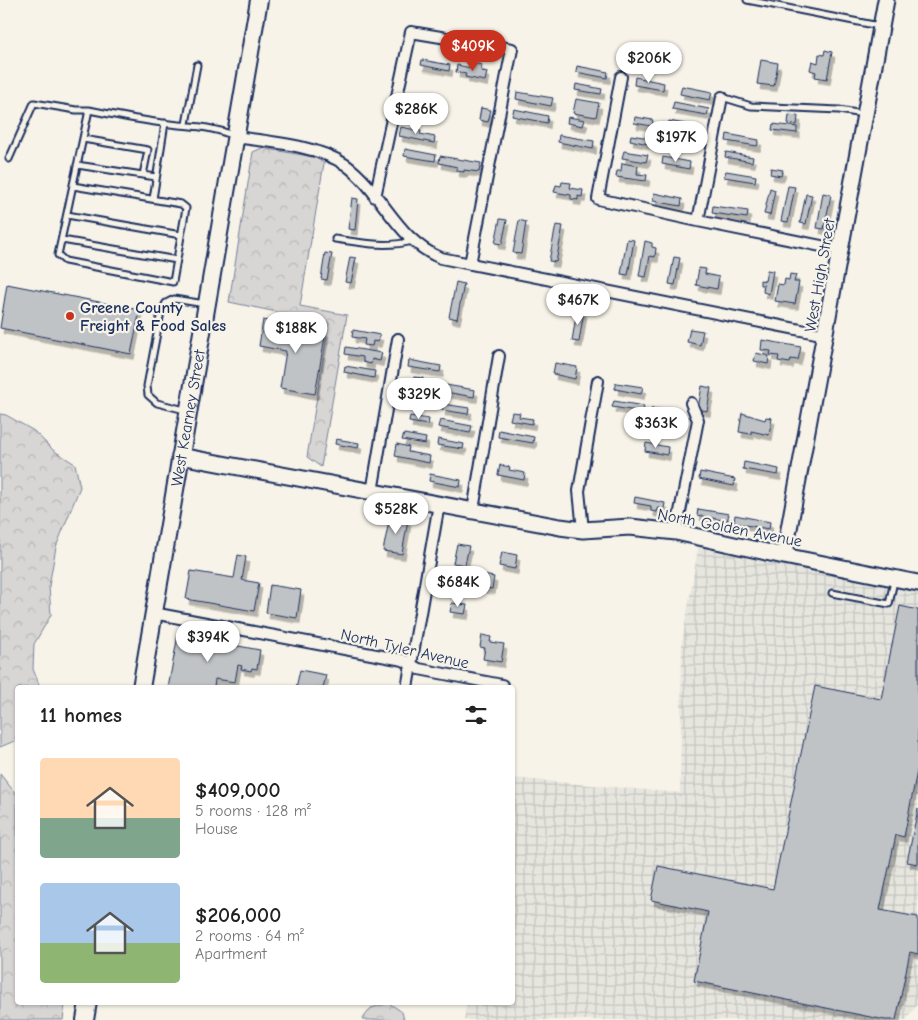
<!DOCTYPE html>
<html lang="en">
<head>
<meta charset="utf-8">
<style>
	body { margin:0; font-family:"Comic Neue",sans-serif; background:#f2f2f2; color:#222; height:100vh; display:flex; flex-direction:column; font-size:19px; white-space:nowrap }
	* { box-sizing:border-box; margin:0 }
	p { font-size:16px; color:#767676 }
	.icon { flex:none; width:28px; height:28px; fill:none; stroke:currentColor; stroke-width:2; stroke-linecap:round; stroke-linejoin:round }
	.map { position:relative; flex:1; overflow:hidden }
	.details { position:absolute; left:15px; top:685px; width:500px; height:320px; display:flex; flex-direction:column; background:#fff; border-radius:5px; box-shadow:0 1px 4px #0004 }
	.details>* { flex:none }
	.price { position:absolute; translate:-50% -42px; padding:0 11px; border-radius:18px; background:#fff; color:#222; font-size:16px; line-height:32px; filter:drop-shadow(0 1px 2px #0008) }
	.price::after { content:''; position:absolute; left:50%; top:30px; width:15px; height:11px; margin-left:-8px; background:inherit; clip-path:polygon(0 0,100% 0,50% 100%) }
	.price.active { background:#c8321e; color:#fff }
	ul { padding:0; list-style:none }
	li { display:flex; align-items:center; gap:15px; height:125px; padding:0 25px }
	li span { display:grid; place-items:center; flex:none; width:140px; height:100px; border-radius:5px; color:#555 }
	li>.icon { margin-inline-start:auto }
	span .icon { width:60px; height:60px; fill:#fffc; stroke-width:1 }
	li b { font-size:21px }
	h2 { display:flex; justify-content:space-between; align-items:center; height:60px; padding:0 25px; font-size:21px }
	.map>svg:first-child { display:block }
	.industrial { fill:url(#industrial-grid) }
	.forest { fill:url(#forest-crowns); stroke:#798299 }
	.building { fill:#c0c3c5; stroke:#1b2f5e; filter:url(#shadow) }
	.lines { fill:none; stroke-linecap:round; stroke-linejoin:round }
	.lane-casing { stroke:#1b2f5e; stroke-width:9 }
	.street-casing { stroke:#1b2f5e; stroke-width:14 }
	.secondary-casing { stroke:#1b2f5e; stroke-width:19 }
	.primary-casing { stroke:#1b2f5e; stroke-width:20 }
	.lane { stroke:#f7f3e8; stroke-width:5 }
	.street { stroke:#f7f3e8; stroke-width:10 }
	.secondary { stroke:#f7f3e8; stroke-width:15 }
	.primary { stroke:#f7f3e8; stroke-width:16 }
	.poi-dot { fill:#c8321e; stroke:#f7f3e8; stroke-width:2 }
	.labels { text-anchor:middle; stroke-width:4.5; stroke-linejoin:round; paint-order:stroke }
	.street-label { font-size:16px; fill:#1b2f5e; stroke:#f7f3e8 }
	.poi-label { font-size:16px; font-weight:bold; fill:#1b2f5e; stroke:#f7f3e8; text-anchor:start }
</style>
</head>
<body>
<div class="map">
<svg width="918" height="1020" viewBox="0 0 918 1020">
	<defs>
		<pattern id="industrial-grid" width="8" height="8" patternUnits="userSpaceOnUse" patternTransform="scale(1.25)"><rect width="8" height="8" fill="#e6e5de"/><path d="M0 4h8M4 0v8" fill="none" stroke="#c5c5c1"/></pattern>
		<pattern id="forest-crowns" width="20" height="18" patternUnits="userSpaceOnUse" patternTransform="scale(1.25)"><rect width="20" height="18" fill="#d7d6d4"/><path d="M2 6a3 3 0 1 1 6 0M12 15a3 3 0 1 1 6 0" fill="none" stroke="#b8b8b8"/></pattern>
		<filter id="shadow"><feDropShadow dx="3" dy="5.5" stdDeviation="0" flood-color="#0004"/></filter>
	</defs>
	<rect width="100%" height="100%" fill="#f7f3e8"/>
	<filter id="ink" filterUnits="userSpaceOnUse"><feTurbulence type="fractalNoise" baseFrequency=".02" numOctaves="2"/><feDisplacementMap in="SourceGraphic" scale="10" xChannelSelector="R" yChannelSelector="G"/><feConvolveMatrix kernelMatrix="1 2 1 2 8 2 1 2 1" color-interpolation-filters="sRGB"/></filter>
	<g filter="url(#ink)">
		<path class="industrial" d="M699 543 918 587V1003L906 1020H464L467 1003 512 1002 513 778 680 793 682 642Z"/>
		<path class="forest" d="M262 148 314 157 324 163 300 306 347 315 321 467 307 457 329 323 229 302 253 152Z
			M0 414 6 415 34 431 53 450 75 464 80 487 56 547 49 586 51 615 34 644 33 669 40 687 18 688 17 740 0 747Z
			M0 774 16 794H17L18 1002 65 1003 63 1020H0Z
			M389 1003 402 1012 404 1020H362L371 1008Z"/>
		<path class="building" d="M825 50 832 52 827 79 815 77 816 72 810 70 812 61 818 63 819 54 824 55Z
			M422 60 450 65 449 71 421 65Z
			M761 60 778 63 774 86 757 84Z
			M472 63 482 65 481 71 487 72 485 81 465 77 466 74 456 72 457 65 471 68Z
			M577 66 608 72 607 78 576 72Z
			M635 77 664 83 663 90 634 85Z
			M576 84 602 89 601 94 575 90Z
			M682 86 712 92 710 100 680 94Z
			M517 92 553 98 551 106 516 99Z
			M576 99 599 103 596 117 573 113Z
			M674 102 709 109 707 115 672 109Z
			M481 108 491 110 488 122 479 120Z
			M514 109 548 116 547 123 512 116Z
			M789 115 798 116 797 125 788 123Z
			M568 117 585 120 583 126 567 123Z
			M635 117 653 120 652 126 634 123Z
			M669 121 701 127 700 133 668 127Z
			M773 124 797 127V133L772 130Z
			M401 127 421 131 420 134 435 137 434 143 399 136Z
			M727 134 759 140 757 146 726 141Z
			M559 135 594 141 593 149 558 142Z
			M631 135 649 138 648 144 630 140Z
			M405 149 436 155 435 161 404 156Z
			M624 151 648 155 646 162 622 158Z
			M726 152 753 157 752 162 725 157Z
			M440 156 481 163 479 172 464 170V172L456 171 457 167 439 163Z
			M663 157 690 162 689 169 662 164Z
			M622 163 638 166 637 174 647 175 646 181 616 177 617 171H621Z
			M771 168 783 170 781 176 770 174Z
			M726 171 756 176 755 182 724 177Z
			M562 182 571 183 570 188 583 190 582 197 578 196V200L571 199V195L554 192 556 185 561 186Z
			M788 186 795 187 788 222 781 221Z
			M770 188 775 190 770 215 764 214Z
			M654 193 682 199 681 206 653 201Z
			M823 193 831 195 824 229 817 228Z
			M806 194 812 195 806 224 800 223Z
			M352 198 358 199 355 230 348 229Z
			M713 206 748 211 747 218 712 213Z
			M500 219 507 220 502 244 495 243Z
			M519 220 526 222 521 254 513 253Z
			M556 225 563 226 556 262 549 261Z
			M627 239 634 240 628 275 621 274Z
			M645 241 652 243V247L656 248 655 257 650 256 646 277 639 276Z
			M325 253 332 254 327 280 321 279Z
			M350 257 356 258 351 283 345 282Z
			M674 257 680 258 675 285 669 284Z
			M699 268 706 269 705 274 719 277 717 289 696 285Z
			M767 270 773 271 769 294 763 292 764 285H760V280L765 281Z
			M790 274 796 275 794 282H799L795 304 775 301 778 284 784 285 785 279 789 280Z
			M456 282 464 284 457 319 449 317Z
			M7 284 140 310 131 354 0 328Z
			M577 310 584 311 579 342 572 341Z
			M263 320 326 331 315 394 280 388 286 351 259 346Z
			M690 329 703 331 700 345 687 342Z
			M353 330 380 335 378 342 373 341 372 346 364 345 365 339 352 337Z
			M762 340 801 347 798 360 791 359 790 363 778 361 779 356 770 355 771 351 761 350Z
			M346 347 382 353 380 361 372 359 371 364 363 362V357L345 354Z
			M756 353 769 356 768 364 754 361Z
			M409 360 441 366 440 372 408 367Z
			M555 363 577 367 575 379 553 374Z
			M345 366 375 371 374 378 344 372Z
			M414 377 423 378V382L436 385 435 390 406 385 407 379 413 380Z
			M616 383 643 387 641 394 615 389Z
			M446 385 475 390 474 397 445 392Z
			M702 386 711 388 707 411 698 409Z
			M614 401 644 406 643 412 612 407Z
			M443 404 469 408 468 414 442 410Z
			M652 408 676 412 674 419 651 414Z
			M512 412 520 413 519 417 533 419 532 424 510 420Z
			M742 413 765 420 766 417 772 418 769 435 751 431V434L739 432Z
			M410 416 429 419 428 425 409 422Z
			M440 420 472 426 470 433 438 427Z
			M499 430 534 437 533 443 498 437Z
			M404 434 426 438 425 444 402 440Z
			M336 439 359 443 358 448 335 444Z
			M438 439 464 444 463 449 437 445Z
			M646 443 668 447 667 455 645 451Z
			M397 444 409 447 408 452 430 456 429 463 395 456Z
			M744 462 779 469 778 475 743 469Z
			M500 465 510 467 509 470 525 473 524 480 498 475Z
			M700 472 735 479 734 486 699 479Z
			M430 474 461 480 460 487 429 481Z
			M635 497 665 503 664 509 658 508 657 512 651 511V506L634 503Z
			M698 509 729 514 727 521 697 515Z
			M735 515 770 522 769 529 734 523Z
			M390 516 408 520 402 554 383 551Z
			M457 544 469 546 465 565 453 563Z
			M502 552 517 555 515 569 499 566Z
			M238 555 246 557 242 580 259 583 254 611 186 599 191 571 234 578Z
			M483 575 494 577 492 589 481 587Z
			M270 585 301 590 297 618 266 613Z
			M452 603 467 605 465 614 450 612Z
			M900 606 918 610V766L904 837 896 835 880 910 918 917V954L910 952 896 1020H885L694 981 708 912 651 900 658 866 773 889 815 686 881 699Z
			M178 635 260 650 257 669 252 668 251 671 241 669 242 666 238 665 235 682 215 679 214 688H168Z
			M482 635 491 637 490 642 504 644 501 662 483 659 485 648 480 647Z
			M300 670 326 675 323 688H296Z
			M918 809V864L907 862Z"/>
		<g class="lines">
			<g class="lane-casing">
				<path id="lane" d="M747 0 879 26
					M722 97 751 106 839 110 863 114
					M186 124 197 65
					M83 139 148 150 143 175
					M9 159 34 103 76 110H89
					M77 165 156 177
					M73 186 181 204 186 208 173 282 65 261 58 255 89 110C114 115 138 120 163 123 188 127 208 125 232 135
					M153 199 165 123
					M67 215 181 235
					M335 239C362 243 386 248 413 241
					M62 240 177 260
					M185 410 157 403 148 395 147 386 161 312 166 303 174 299 205 304
					M832 593 889 604 894 581"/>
			</g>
			<g class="street-casing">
				<path id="street" d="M621 77 598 199 698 221 841 250
					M235 137C270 142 317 145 346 165 382 191 397 241 441 258L826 335
					M375 197 411 32 512 49 470 264
					M698 221 722 97
					M372 492 398 339
					M473 510 499 356
					M583 530 579 491 598 381
					M676 532 698 420 691 403
					M153 613 403 660 419 669 502 685
					M407 688 439 504"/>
			</g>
			<g class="secondary-casing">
				<path id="secondary" d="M180 456 560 527 583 530 630 527 676 532 784 556 918 583
					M784 556 886 0"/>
			</g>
			<g class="primary-casing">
				<g id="primary">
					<path id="s1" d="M141 688 259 0"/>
					<path d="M85 1020 88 1002"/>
				</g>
			</g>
			<use href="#lane" class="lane"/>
			<use href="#street" class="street"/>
			<use href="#secondary" class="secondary"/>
			<use href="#primary" class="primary"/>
		</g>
	</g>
	<circle class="poi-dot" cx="70" cy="316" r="5"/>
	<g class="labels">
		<g class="street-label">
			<text transform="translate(819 275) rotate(-80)" y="6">West High Street</text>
			<text dy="6" stroke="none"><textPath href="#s1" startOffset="274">West Kearney Street</textPath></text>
			<text transform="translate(730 527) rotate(11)" y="6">North Golden Avenue</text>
			<text transform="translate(405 648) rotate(13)" y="6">North Tyler Avenue</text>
		</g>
		<g class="poi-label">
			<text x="80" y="313">Greene County<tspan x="80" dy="18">Freight &amp; Food Sales</tspan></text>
		</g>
	</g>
</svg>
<b class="price active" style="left:473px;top:72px">$409K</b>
<b class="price" style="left:649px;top:84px">$206K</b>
<b class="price" style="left:416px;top:135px">$286K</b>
<b class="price" style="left:676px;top:163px">$197K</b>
<b class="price" style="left:578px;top:326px">$467K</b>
<b class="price" style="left:296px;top:354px">$188K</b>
<b class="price" style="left:419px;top:420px">$329K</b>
<b class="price" style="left:656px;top:449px">$363K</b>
<b class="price" style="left:396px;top:535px">$528K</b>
<b class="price" style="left:458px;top:608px">$684K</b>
<b class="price" style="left:208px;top:663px">$394K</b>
<section class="details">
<h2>11 homes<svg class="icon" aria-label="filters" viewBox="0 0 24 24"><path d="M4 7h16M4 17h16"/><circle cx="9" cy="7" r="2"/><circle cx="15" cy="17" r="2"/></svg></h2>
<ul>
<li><span style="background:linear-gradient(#ffd9b3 60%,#7fa58c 0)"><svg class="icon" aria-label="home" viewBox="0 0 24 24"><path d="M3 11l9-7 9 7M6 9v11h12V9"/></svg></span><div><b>$409,000</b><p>5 rooms · 128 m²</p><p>House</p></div></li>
<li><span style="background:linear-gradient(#a9c7e8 60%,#8fb573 0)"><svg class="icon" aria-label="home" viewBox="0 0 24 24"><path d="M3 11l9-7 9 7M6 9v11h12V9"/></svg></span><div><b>$206,000</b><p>2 rooms · 64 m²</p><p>Apartment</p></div></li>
</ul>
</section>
</div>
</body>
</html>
